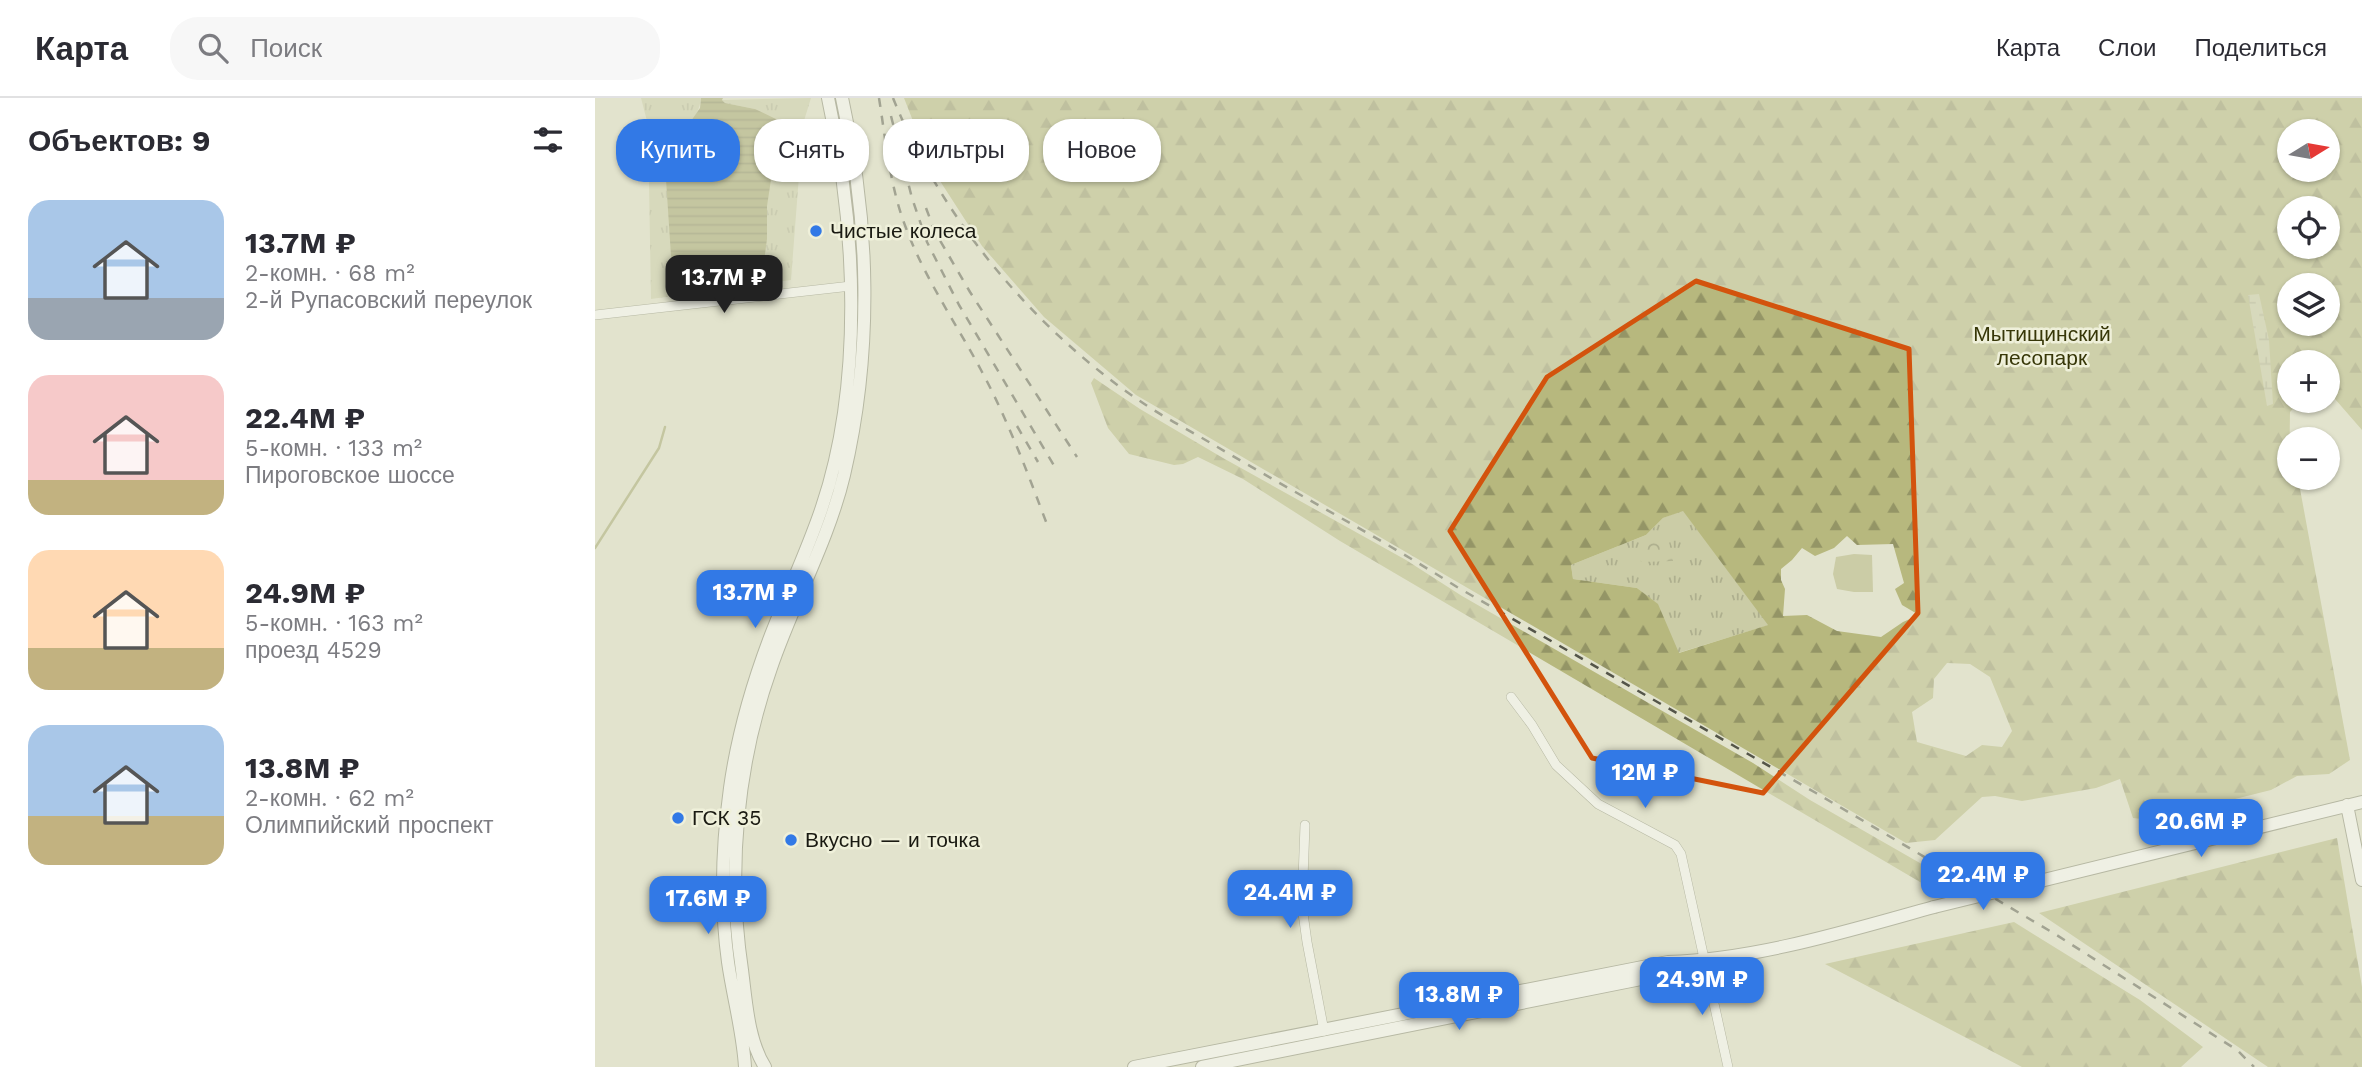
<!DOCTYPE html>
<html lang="ru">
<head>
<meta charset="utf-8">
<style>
	body { margin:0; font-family:"Work Sans",sans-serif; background:#f7f7f7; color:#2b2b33; height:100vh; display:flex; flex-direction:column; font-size:26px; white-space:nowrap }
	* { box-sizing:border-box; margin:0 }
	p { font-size:23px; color:#7c7c81 }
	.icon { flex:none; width:38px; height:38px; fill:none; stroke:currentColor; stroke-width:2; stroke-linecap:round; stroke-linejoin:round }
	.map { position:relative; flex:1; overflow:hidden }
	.panel { display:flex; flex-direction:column; background:#fff; width:595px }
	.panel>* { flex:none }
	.banner { position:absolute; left:21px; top:21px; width:665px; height:63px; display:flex; gap:14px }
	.needle { width:46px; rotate:79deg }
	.controls { position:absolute; left:1682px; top:21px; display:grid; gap:14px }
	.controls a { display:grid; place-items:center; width:63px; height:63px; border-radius:50%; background:#fff; box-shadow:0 2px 5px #0004; font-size:35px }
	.price { position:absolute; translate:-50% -60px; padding:0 16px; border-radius:14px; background:#3279e6; color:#fff; font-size:23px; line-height:46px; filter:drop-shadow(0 2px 4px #0008) }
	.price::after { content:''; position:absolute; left:50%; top:42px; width:21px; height:16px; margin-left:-10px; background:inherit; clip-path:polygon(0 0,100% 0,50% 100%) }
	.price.active { background:#222; color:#fff }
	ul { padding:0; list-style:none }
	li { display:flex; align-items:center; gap:21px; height:175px; padding:0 28px }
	li span { display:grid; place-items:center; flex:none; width:196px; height:140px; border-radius:21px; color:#555 }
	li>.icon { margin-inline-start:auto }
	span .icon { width:84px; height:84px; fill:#fffc; stroke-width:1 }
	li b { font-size:30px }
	h2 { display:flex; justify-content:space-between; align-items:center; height:84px; padding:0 28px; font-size:30px }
	.tag { padding:0 24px; border-radius:28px; background:#fff; box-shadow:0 2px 5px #0004; font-size:24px; line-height:63px }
	.tag.active { background:#3279e6; color:#fff }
	header { display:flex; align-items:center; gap:42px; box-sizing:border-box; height:98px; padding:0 35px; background:#fff; border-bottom:2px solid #e1e1e2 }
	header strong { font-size:33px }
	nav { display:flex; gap:38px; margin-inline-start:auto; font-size:24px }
	.search { width:490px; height:63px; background:#f7f7f7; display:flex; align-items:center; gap:18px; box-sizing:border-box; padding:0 24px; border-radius:28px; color:#7c7c81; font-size:26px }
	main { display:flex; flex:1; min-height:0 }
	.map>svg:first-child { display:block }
	.grass { fill:url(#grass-tufts) }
	.forest { fill:url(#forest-firs); fill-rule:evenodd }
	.wetland { fill:url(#wetland-marsh) }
	.park { fill:url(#park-crowns) }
	.pitch { fill:#cbcca6 }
	.water { fill:url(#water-rules) }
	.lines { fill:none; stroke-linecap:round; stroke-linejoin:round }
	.stream { stroke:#a1a269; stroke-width:2.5 }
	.street-casing { stroke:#838470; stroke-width:10 }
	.secondary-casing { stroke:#838470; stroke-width:14 }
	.street { stroke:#fff; stroke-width:9 }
	.secondary { stroke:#fff; stroke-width:12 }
	.rail { stroke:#545549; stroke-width:2.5; stroke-dasharray:9 9; stroke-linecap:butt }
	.secondary-bridge-casing { stroke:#838470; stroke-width:14; stroke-linecap:butt }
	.secondary-bridge { stroke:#fff; stroke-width:12 }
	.marked { fill:none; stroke:#d3530d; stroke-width:5; stroke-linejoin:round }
	.poi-dot { fill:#3279e6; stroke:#eff0da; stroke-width:2.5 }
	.labels { text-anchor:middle; stroke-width:5; stroke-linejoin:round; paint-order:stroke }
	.poi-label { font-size:21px; fill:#1a1a12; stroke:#eff0da; text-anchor:start }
	.park-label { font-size:21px; fill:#373708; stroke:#eff0da }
</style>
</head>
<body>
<header>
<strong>Карта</strong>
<div class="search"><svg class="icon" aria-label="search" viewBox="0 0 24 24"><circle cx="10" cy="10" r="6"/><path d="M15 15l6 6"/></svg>Поиск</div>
<nav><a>Карта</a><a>Слои</a><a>Поделиться</a></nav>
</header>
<main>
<section class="panel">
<h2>Объектов: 9<svg class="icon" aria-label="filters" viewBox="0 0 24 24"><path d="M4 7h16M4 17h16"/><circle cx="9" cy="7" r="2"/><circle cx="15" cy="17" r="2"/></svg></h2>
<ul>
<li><span style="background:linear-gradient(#a9c7e8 70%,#9aa5b1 0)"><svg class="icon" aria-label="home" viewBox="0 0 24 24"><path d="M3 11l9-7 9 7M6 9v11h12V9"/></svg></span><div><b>13.7M ₽</b><p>2-комн. · 68 m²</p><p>2-й Рупасовский переулок</p></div></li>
<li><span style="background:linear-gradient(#f6c9c9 75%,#c2b280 0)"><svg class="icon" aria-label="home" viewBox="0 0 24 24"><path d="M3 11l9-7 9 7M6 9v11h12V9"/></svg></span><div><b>22.4M ₽</b><p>5-комн. · 133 m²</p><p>Пироговское шоссе</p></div></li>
<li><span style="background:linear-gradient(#ffd9b3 70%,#c2b280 0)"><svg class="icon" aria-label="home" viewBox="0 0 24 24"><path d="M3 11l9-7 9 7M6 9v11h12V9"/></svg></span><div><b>24.9M ₽</b><p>5-комн. · 163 m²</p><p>проезд 4529</p></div></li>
<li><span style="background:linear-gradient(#a9c7e8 65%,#c2b280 0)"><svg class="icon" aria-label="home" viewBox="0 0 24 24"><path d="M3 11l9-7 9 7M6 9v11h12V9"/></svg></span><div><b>13.8M ₽</b><p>2-комн. · 62 m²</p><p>Олимпийский проспект</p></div></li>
</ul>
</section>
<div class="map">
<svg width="1767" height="969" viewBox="0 0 1767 969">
	<defs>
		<pattern id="grass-tufts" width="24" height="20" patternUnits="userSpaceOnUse" patternTransform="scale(1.75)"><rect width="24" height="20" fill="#cbcca6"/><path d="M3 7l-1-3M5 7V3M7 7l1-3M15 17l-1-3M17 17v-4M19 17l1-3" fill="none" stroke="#aeaf8e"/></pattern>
		<pattern id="forest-firs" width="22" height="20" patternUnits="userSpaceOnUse" patternTransform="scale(1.75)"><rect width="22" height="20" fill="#b7b87e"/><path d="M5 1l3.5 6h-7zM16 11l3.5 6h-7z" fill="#949566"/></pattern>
		<pattern id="wetland-marsh" width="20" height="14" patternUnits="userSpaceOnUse" patternTransform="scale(1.75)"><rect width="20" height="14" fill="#cbcca6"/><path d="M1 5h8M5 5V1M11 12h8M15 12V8" fill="none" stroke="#aeaf8e"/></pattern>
		<pattern id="park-crowns" width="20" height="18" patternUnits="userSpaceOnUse" patternTransform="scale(1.75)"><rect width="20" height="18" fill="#cbcca6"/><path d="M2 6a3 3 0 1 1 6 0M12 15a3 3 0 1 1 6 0" fill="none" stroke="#aeaf8e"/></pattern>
		<pattern id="water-rules" width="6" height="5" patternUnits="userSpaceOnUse" patternTransform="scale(1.75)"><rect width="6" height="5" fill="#a1a269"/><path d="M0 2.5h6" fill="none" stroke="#828355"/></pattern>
	</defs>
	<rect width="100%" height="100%" fill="#e2e3cd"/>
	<path class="grass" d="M46 0H106C104 21 85 39 71 54L81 164 100 158C107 171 123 169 137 171L172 141V108L160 11 130 5 127 2 216 0 208 26 196 182 56 201 53 27Z
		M1088 412 1174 527 1083 555 1062 506 1042 490 978 481 976 467 1051 437 1068 420Z"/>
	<path class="forest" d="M309 0H1767V332L1740 301H1733L1732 264H1694V303H1705L1695 314 1694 380H1703L1755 662 1734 676 1702 678 1676 692 1556 722 1538 720 1525 681 1501 690 1427 703 1400 698 1387 699 1340 742 1311 745 541 297 449 219 387 148 336 69ZM1694 33H1732V72H1694ZM1694 110H1732V149H1694ZM1694 187H1732V226H1694ZM1088 413 1173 527 1084 555 1063 506 1042 490 978 481 976 467 1051 437 1068 420ZM1252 438 1262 447 1298 446 1309 485 1300 491 1307 507 1324 517 1308 524 1286 539 1242 533 1212 517 1188 518 1190 491 1186 482V471L1197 462 1207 450 1220 458 1239 450ZM1352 565 1375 566 1395 579 1417 633 1407 649 1387 647 1371 658 1322 644 1317 614 1338 600 1339 581Z
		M499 280 545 311 628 360 811 462 867 498 1158 665 1215 702 1365 788 1342 794 745 443 648 381 603 359 588 366 579 367 534 356 513 330 496 285Z
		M1742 740 1767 889V969H1673L1444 815Z
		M1419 824 1545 902 1608 949 1586 969H1427L1230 866Z"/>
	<path class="wetland" d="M1664 196 1674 242 1678 306 1672 308 1653 197Z"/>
	<path class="park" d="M1073 439 1078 463 1046 464 1044 454 1047 444Z"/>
	<path class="pitch" d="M1259 456 1277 457 1278 494H1259L1242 491 1238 476 1241 459Z"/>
	<path class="water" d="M106 0H128L127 2 130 5 160 11 185 23 172 108V141L168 171C149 171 111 177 100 159L81 164 76 158 70 66 71 53 87 36 105 10Z"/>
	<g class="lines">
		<path class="stream" d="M0 450 64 350 70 329"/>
		<g class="street-casing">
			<path id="street" d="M0 217 256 188
				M916 599 937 627 961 667 1003 706 1080 747 1086 756 1133 969
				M710 727 707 808 712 844 729 933"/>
		</g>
		<g class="secondary-casing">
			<path id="secondary" d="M1752 707 1767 782
				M1429 787 1767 704
				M150 969C148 934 138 899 133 864 125 806 127 748 135 690 142 640 156 590 174 542 191 497 212 454 227 409 269 284 261 127 233 0
				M170 969C153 942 151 903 147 872 132 773 142 665 176 570 198 505 233 444 249 377 278 254 275 124 247 0
				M539 969 1073 864C1163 861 1252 833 1339 809
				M607 969 1081 874 1100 867"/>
		</g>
		<use href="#street" class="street"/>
		<use href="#secondary" class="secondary"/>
		<path class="rail" d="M284 0C291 44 295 89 311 130 330 181 361 225 386 272 413 322 433 376 453 429
			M298 0C345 118 437 229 542 301 566 318 594 332 619 347 700 395 783 439 862 489L1221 695 1460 836 1642 952 1659 969
			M296 18 317 100 332 144 364 207 461 371
			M331 110 340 134 375 194 482 359
			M422 328 443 364"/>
		<g class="secondary-bridge-casing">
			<path id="secondary-bridge" d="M1339 809 1429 787"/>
		</g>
		<use href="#secondary-bridge" class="secondary-bridge"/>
	</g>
	<path d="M0 0H1767V969H0ZM1101 183 1314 251 1323 515 1168 695 997 660 855 433 952 279Z" fill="#e2e3cd" fill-opacity=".55" fill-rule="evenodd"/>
	<path class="marked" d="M1101 183 1314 251 1323 515 1168 695 997 660 855 433 952 279Z"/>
	<g class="poi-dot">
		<circle cx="221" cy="133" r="7"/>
		<circle cx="83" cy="720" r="7"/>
		<circle cx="196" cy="742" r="7"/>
	</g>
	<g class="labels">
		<g class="poi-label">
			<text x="235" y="140">Чистые колеса</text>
			<text x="97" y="727">ГСК 35</text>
			<text x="210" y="749">Вкусно — и точка</text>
		</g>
		<g class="park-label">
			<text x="1447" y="243">Мытищинский<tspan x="1447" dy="24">лесопарк</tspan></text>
		</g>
	</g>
</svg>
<div class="controls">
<a><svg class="needle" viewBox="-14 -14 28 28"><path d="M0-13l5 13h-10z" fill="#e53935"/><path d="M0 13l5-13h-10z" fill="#7c7c81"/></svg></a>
<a><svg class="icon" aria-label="locate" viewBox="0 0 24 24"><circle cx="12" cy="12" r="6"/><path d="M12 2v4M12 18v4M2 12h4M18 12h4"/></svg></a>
<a><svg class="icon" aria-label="layers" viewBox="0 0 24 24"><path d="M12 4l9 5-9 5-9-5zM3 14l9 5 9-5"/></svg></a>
<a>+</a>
<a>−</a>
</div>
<b class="price active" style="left:129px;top:217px">13.7M ₽</b>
<b class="price" style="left:160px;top:532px">13.7M ₽</b>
<b class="price" style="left:1050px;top:712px">12M ₽</b>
<b class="price" style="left:1606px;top:761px">20.6M ₽</b>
<b class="price" style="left:1388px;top:814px">22.4M ₽</b>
<b class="price" style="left:695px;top:832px">24.4M ₽</b>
<b class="price" style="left:113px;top:838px">17.6M ₽</b>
<b class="price" style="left:1107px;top:919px">24.9M ₽</b>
<b class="price" style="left:864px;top:934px">13.8M ₽</b>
<div class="banner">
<a class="tag active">Купить</a>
<a class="tag">Снять</a>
<a class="tag">Фильтры</a>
<a class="tag">Новое</a>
</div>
</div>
</main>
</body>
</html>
